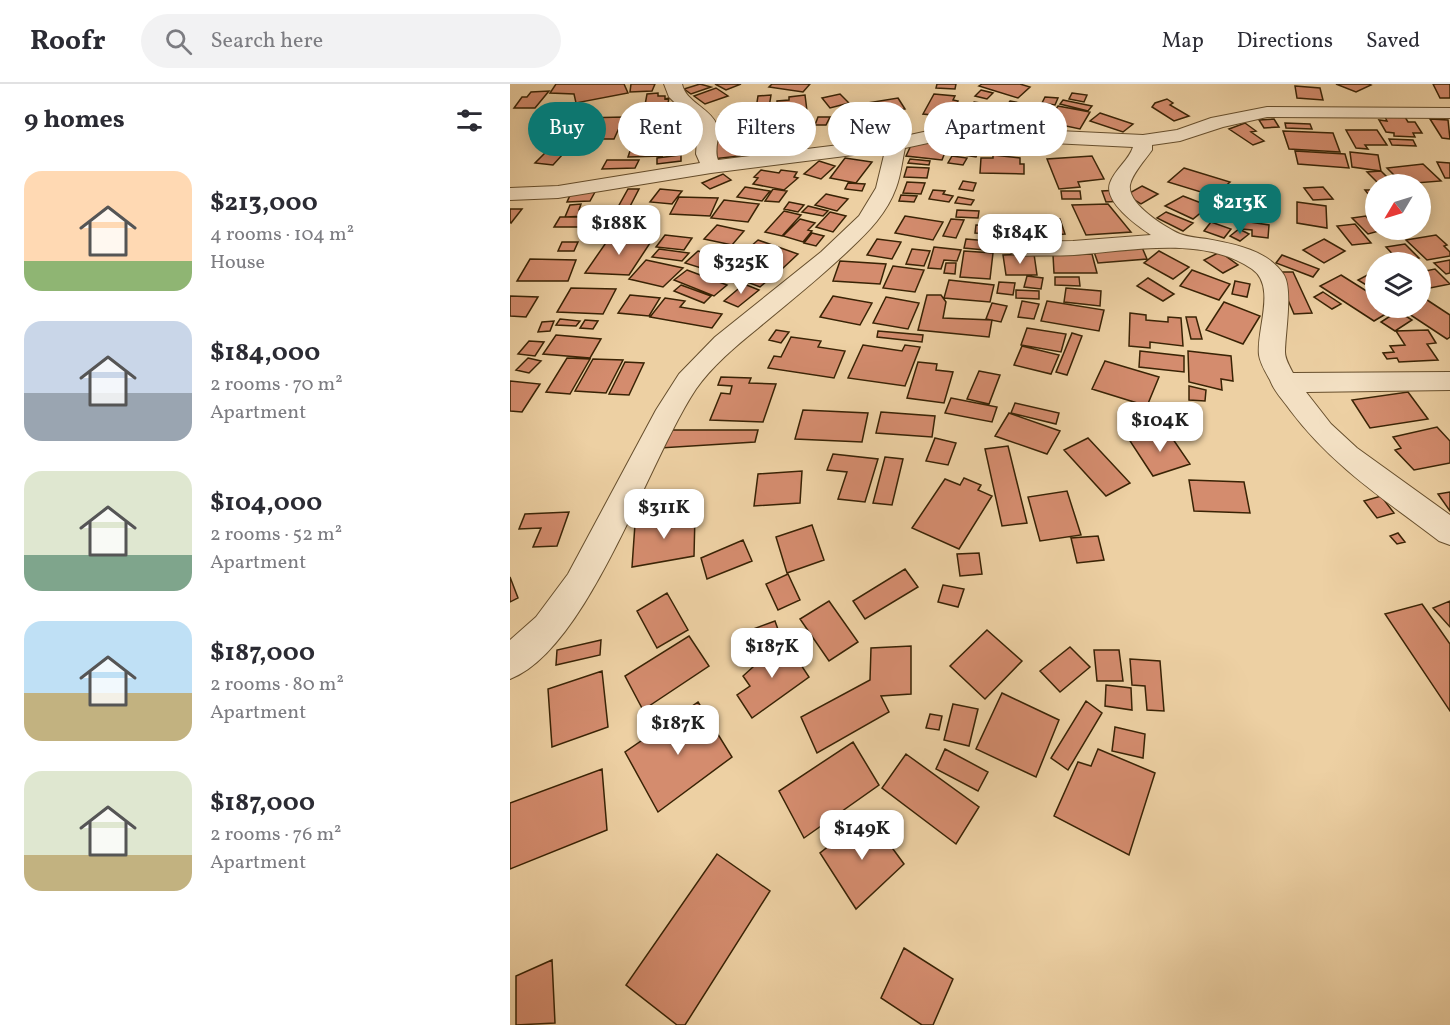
<!DOCTYPE html>
<html lang="en">
<head>
<meta charset="utf-8">
<style>
	body { margin:0; font-family:Vollkorn,serif; background:#f2f2f3; color:#2b2b33; height:100vh; display:flex; flex-direction:column; font-size:22px; white-space:nowrap }
	* { box-sizing:border-box; margin:0 }
	p { font-size:20px; color:#7c7c81 }
	.icon { flex:none; width:33px; height:33px; fill:none; stroke:currentColor; stroke-width:2; stroke-linecap:round; stroke-linejoin:round }
	.map { position:relative; flex:1; overflow:hidden }
	.panel { display:flex; flex-direction:column; background:#fff; width:510px }
	.panel>* { flex:none }
	.hud { position:absolute; left:18px; top:18px; width:570px; height:54px; display:flex; gap:12px }
	.needle { width:39px; rotate:232deg }
	.controls { position:absolute; left:855px; top:90px; display:grid; gap:12px }
	.controls a { display:grid; place-items:center; width:66px; height:66px; border-radius:50%; background:#fff; box-shadow:0 3px 15px #0003; font-size:30px }
	.price { position:absolute; translate:-50% -51px; padding:0 14px; border-radius:12px; background:#fff; color:#222; font-size:20px; line-height:39px; filter:drop-shadow(0 2px 3px #0008) }
	.price::after { content:''; position:absolute; left:50%; top:36px; width:18px; height:14px; margin-left:-9px; background:inherit; clip-path:polygon(0 0,100% 0,50% 100%) }
	.price.active { background:#0f766e; color:#fff }
	ul { padding:0; list-style:none }
	li { display:flex; align-items:center; gap:18px; height:150px; padding:0 24px }
	li span { display:grid; place-items:center; flex:none; width:168px; height:120px; border-radius:18px; color:#555 }
	li>.icon { margin-inline-start:auto }
	span .icon { width:72px; height:72px; fill:#fffc; stroke-width:1 }
	li b { font-size:26px }
	h2 { display:flex; justify-content:space-between; align-items:center; height:72px; padding:0 24px; font-size:26px }
	.tag { padding:0 21px; border-radius:27px; background:#fff; box-shadow:0 3px 15px #0003; font-size:21px; line-height:54px }
	.tag.active { background:#0f766e; color:#fff }
	header { display:flex; align-items:center; gap:36px; box-sizing:border-box; height:84px; padding:0 30px; background:#fff; border-bottom:2px solid #e1e1e2 }
	header strong { font-size:28px }
	nav { display:flex; gap:33px; margin-inline-start:auto; font-size:21px }
	.search { width:420px; height:54px; background:#f2f2f3; display:flex; align-items:center; gap:15px; box-sizing:border-box; padding:0 21px; border-radius:33px; color:#7c7c81; font-size:22px }
	main { display:flex; flex:1; min-height:0 }
	.map>svg:first-child { display:block }
	.building { fill:#d48c6e; stroke:#392305; stroke-width:1.5 }
	.lines { fill:none; stroke-linecap:round; stroke-linejoin:round }
	.minor-casing { stroke:#664e2c; stroke-width:2 }
	.minor { fill:#f3e0c3; fill-rule:evenodd }
</style>
</head>
<body>
<header>
<strong>Roofr</strong>
<div class="search"><svg class="icon" aria-label="search" viewBox="0 0 24 24"><circle cx="10" cy="10" r="6"/><path d="M15 15l6 6"/></svg>Search here</div>
<nav><a>Map</a><a>Directions</a><a>Saved</a></nav>
</header>
<main>
<section class="panel">
<h2>9 homes<svg class="icon" aria-label="filters" viewBox="0 0 24 24"><path d="M4 7h16M4 17h16"/><circle cx="9" cy="7" r="2"/><circle cx="15" cy="17" r="2"/></svg></h2>
<ul>
<li><span style="background:linear-gradient(#ffd9b3 75%,#8fb573 0)"><svg class="icon" aria-label="home" viewBox="0 0 24 24"><path d="M3 11l9-7 9 7M6 9v11h12V9"/></svg></span><div><b>$213,000</b><p>4 rooms · 104 m²</p><p>House</p></div></li>
<li><span style="background:linear-gradient(#c9d6e8 60%,#9aa5b1 0)"><svg class="icon" aria-label="home" viewBox="0 0 24 24"><path d="M3 11l9-7 9 7M6 9v11h12V9"/></svg></span><div><b>$184,000</b><p>2 rooms · 70 m²</p><p>Apartment</p></div></li>
<li><span style="background:linear-gradient(#dfe7d0 70%,#7fa58c 0)"><svg class="icon" aria-label="home" viewBox="0 0 24 24"><path d="M3 11l9-7 9 7M6 9v11h12V9"/></svg></span><div><b>$104,000</b><p>2 rooms · 52 m²</p><p>Apartment</p></div></li>
<li><span style="background:linear-gradient(#bfe0f5 60%,#c2b280 0)"><svg class="icon" aria-label="home" viewBox="0 0 24 24"><path d="M3 11l9-7 9 7M6 9v11h12V9"/></svg></span><div><b>$187,000</b><p>2 rooms · 80 m²</p><p>Apartment</p></div></li>
<li><span style="background:linear-gradient(#dfe7d0 70%,#c2b280 0)"><svg class="icon" aria-label="home" viewBox="0 0 24 24"><path d="M3 11l9-7 9 7M6 9v11h12V9"/></svg></span><div><b>$187,000</b><p>2 rooms · 76 m²</p><p>Apartment</p></div></li>
</ul>
</section>
<div class="map">
<svg width="940" height="941" viewBox="0 0 940 941">
	<rect width="100%" height="100%" fill="#edd0a3"/>
	<filter id="stains"><feTurbulence type="fractalNoise" baseFrequency=".00333" numOctaves="4"/><feColorMatrix values="0 0 0 0 .2 0 0 0 0 .09 0 0 0 0 .02 0 0 0 .5 -.17"/></filter>
	<radialGradient id="worn" r=".72"><stop offset=".6" stop-color="#630" stop-opacity="0"/><stop offset="1" stop-color="#630" stop-opacity=".3"/></radialGradient>
	<path class="building" d="M46 0H114L118 9 66 19 64 10 40 9Z
		M121 0H145L142 7 120 8Z
		M190 0 201 3 181 10 174 5Z
		M205 0H231L216 6Z
		M262 0H300L293 8 259 3Z
		M427 0H446L445 5 426 4Z
		M472 0H510L520 3 508 14 469 2Z
		M826 0H859L861 1 846 8Z
		M923 0H940V14H930Z
		M785 2 810 4 813 16 787 14Z
		M206 4 218 12 195 20 184 12Z
		M471 6 483 9 477 15 465 12Z
		M39 7 25 24H4L12 13H17L21 8Z
		M148 9V12H155V15L159 14 158 19 135 21 137 10Z
		M562 9 577 11 574 18 559 15Z
		M330 10 339 19 320 24 312 14Z
		M424 10 445 12 443 16 448 17 446 22 441 21 437 28H434L432 32 413 30Z
		M261 11 258 30 245 31 248 12Z
		M295 11 297 27 267 30V17L279 16V13Z
		M535 13 548 14 545 21 532 19Z
		M388 14 395 25 363 30 357 19Z
		M657 15 663 19 660 21 679 32 664 37 642 23 645 19Z
		M553 16 582 22 578 27 550 20Z
		M500 17 531 23 519 42 486 36Z
		M464 18 490 22 480 37 454 32Z
		M344 21 354 32 347 34 337 22Z
		M548 22 580 28 570 45 537 38Z
		M233 24 244 34 220 41 210 31Z
		M289 29 292 35 270 39 268 33Z
		M436 29 452 31 449 36 433 35Z
		M590 29 623 40 613 48 580 37Z
		M114 33 104 55H82L84 52H62L71 34Z
		M308 33H320L316 41H305Z
		M875 33H895L898 38H905L912 49H903L905 53 884 52V49L876 48 869 36 877 37Z
		M184 35 180 47 145 49 149 36Z
		M356 35 367 47 354 51 342 38Z
		M384 35 392 43 377 47 369 38Z
		M764 35 769 43 754 44 749 36Z
		M920 35 938 36 940 55 932 54Z
		M116 39H139L133 50H110Z
		M282 39 289 53 273 56 267 42Z
		M735 39 746 47 741 48 754 57 743 61 719 45Z
		M775 39 800 40 802 45 776 44Z
		M226 46V52L212 53V47Z
		M836 46H867L877 61H855L858 65 846 64Z
		M264 47 271 60 255 63 248 50Z
		M773 47 823 49 830 68 779 65Z
		M165 50 182 51 179 56 162 55Z
		M453 54 473 57 466 73 447 70Z
		M879 55 903 56 906 62 882 61Z
		M231 56 230 72 202 75 203 58Z
		M47 57 64 58 43 81 25 79Z
		M403 57 438 61 432 76 396 72Z
		M499 57 516 61 515 67 496 65Z
		M162 59 160 66H154L152 72 118 73 122 61Z
		M252 59 255 73 235 76 232 62Z
		M785 67 835 70 839 84 788 80Z
		M840 68 868 71 871 87 842 83Z
		M171 71V77L147 80V74Z
		M483 71 510 74V80H514V90L470 89 471 74H483Z
		M442 72 457 74 453 81 438 79Z
		M582 72 594 95 568 98 570 103 549 105 537 75Z
		M335 74 362 78 346 99 320 94Z
		M400 75 420 77 419 81 398 79Z
		M97 76H129L125 84 92 85Z
		M309 77 325 82 311 95 294 90Z
		M927 78 940 79V94H935Z
		M913 80 931 97 893 100 877 84Z
		M397 83 419 84 417 94 394 93Z
		M674 84 720 98 704 112 658 98Z
		M251 86 269 89 271 86 287 88 284 93 288 94 274 106 243 100 248 94 244 93Z
		M871 87 884 100H869L857 88Z
		M213 90 221 96 200 105 192 99Z
		M453 97 466 99 463 107 449 105Z
		M397 98 415 99 411 110 393 109Z
		M338 99 355 100 352 107 335 105Z
		M632 102 648 110 631 120 616 111Z
		M235 103 260 107 252 117 227 113Z
		M813 103 823 115 803 116 794 104Z
		M118 105H129L115 132H103Z
		M150 105 172 107 162 120 140 118Z
		M263 105 277 107 269 118 255 117Z
		M423 106 435 107 433 110 443 112 439 118 419 115Z
		M609 106 613 117 596 118 592 107Z
		M855 106H866V120Z
		M551 107H570L571 115H552Z
		M85 108 80 117 57 118 61 109Z
		M316 110 338 115 327 127 305 121Z
		M391 111 407 112 404 118 389 117Z
		M673 112 699 122 683 135 655 122Z
		M169 113 208 114 200 132 160 130Z
		M448 113 464 116 461 121 445 119Z
		M214 116 249 120 238 138 201 134Z
		M279 118 294 121 288 128 274 125Z
		M787 118 816 122 817 144 787 139Z
		M71 120 69 126 105 122 101 131 55 133 60 121Z
		M598 120 621 148 576 151 562 121Z
		M723 121 741 125 738 134 720 129Z
		M298 122 318 127 313 132 292 128Z
		M0 125H12L1 139 0 138Z
		M447 126 469 127 468 134 446 133Z
		M274 127 291 131 272 152 255 148Z
		M320 128 336 132 323 148 306 143Z
		M656 128 683 139 673 147 647 134Z
		M395 132 433 138 423 156 385 149Z
		M501 132H533L534 151 502 150Z
		M856 132 866 146 869 147 858 150 842 134Z
		M50 133H101L95 143H44Z
		M104 134 113 135 106 144 97 143Z
		M290 135 305 139 298 146 302 147 293 158 273 152Z
		M441 135 454 136 446 154 433 152Z
		M550 135 555 150 542 151 538 136Z
		M733 137 759 141 758 154 742 152V146L732 145Z
		M701 138 721 145 714 154 694 147Z
		M845 140 861 159 842 161 827 142Z
		M207 141 234 147 222 161 194 155Z
		M466 141 498 142 497 151 465 149Z
		M729 145 739 150 730 157 720 152Z
		M83 148 93 149 86 158 76 157Z
		M302 149 314 152 306 162 294 159Z
		M102 150 142 156 119 191 75 189Z
		M155 151 182 154 174 166 146 163Z
		M926 151 937 161 934 162 940 168V172L917 176 896 156Z
		M367 155 391 158 382 175 357 171Z
		M456 155 478 157 475 166 454 164Z
		M814 155 835 167 814 179 793 166Z
		M248 156 288 170 271 186 231 171Z
		M52 158H68L64 167H48Z
		M895 160 909 174 889 177 876 163Z
		M631 161 637 175 588 179 583 165Z
		M424 163 451 166 447 177 434 176 431 185 418 184Z
		M149 165 179 169 172 177 142 173Z
		M402 165 420 167 414 182 396 180Z
		M188 167 233 180 220 193 175 179Z
		M454 167 483 169 480 195 450 193Z
		M649 167 679 183 663 195 634 179Z
		M710 168 728 181 713 189 694 176Z
		M524 170 527 191H496L493 171Z
		M582 170 587 189H544L543 171Z
		M772 171 809 185 803 193 766 179Z
		M20 175 66 176 58 197H7Z
		M136 176 173 184 153 203 119 195Z
		M940 176V189L936 190 924 179Z
		M330 177 376 180 370 200 323 197Z
		M436 179H446L445 190 434 189Z
		M239 180 265 190 250 203 224 193Z
		M383 182 414 186 405 208 373 204Z
		M925 185 940 200 915 205 910 201V188Z
		M177 186 217 201 204 212 164 196Z
		M682 186 720 200 709 216 670 202Z
		M766 188H783L802 229 784 230Z
		M863 188 866 189V207L848 196Z
		M831 191 866 213V224L884 225 864 237 810 202Z
		M517 192 533 194 531 205 514 203Z
		M545 193H569L570 202 545 201Z
		M638 194 664 210 653 217 627 202Z
		M439 196 484 201 480 218 434 214Z
		M725 197 740 200 737 213 722 210Z
		M489 198 505 199 503 211 487 209Z
		M234 200 249 206 228 223 214 217Z
		M171 201 201 212 194 219 164 207Z
		M61 204 106 205 93 230 47 228Z
		M556 204 591 207 590 222 554 218Z
		M506 206 529 207V215L506 214Z
		M813 208 831 220 822 225 804 213Z
		M120 211 150 214 139 232 108 229Z
		M417 211H431L436 218 433 234 482 236 479 253 408 246Z
		M0 212 28 213 16 233 0 232Z
		M323 212 362 219 350 241 310 233Z
		M911 212 940 231V253L937 255 890 224H910Z
		M376 213 409 219 398 245 363 239Z
		M155 214 175 217 170 223 212 230 202 244 140 233Z
		M512 217 529 220 524 235 508 233Z
		M537 217 594 226 589 247 531 237Z
		M714 218 750 232 733 260 696 246Z
		M482 219 497 222 491 238 476 235Z
		M888 227 902 236 885 247 871 238Z
		M620 229 636 231V236L658 238V233L671 234 673 262 640 258V264L619 262Z
		M676 233H686L692 255H681Z
		M50 235 70 237 66 242 46 241Z
		M75 236 88 237 83 245 70 244Z
		M44 237 40 247 28 248 32 238Z
		M517 244 556 250 551 268 511 261Z
		M266 246 279 248 271 259 259 256Z
		M918 246 926 259 917 260 928 276 889 278 887 274 877 275 873 269 884 268 880 262 895 261 886 247Z
		M368 247 413 251 412 258 367 253Z
		M562 249 572 252 557 291 546 288Z
		M46 251 91 255 80 274 33 270Z
		M281 253 311 257 308 263 335 267 324 294 258 284 264 272 271 273Z
		M19 257 34 258 25 272 8 270Z
		M353 261 392 267 395 261 410 263 395 302 338 294Z
		M512 262 549 271 541 290 504 281Z
		M630 267 674 272V288L629 283Z
		M678 267 721 272 723 297 711 295 712 306 679 298Z
		M18 274 31 277 19 289 6 286Z
		M57 274 80 275 60 310 36 308Z
		M83 275 113 276 96 309 65 307Z
		M595 277 649 293 637 322 582 305Z
		M115 278 134 279 119 311 99 310Z
		M408 278 427 280 426 286 443 288 434 319 397 314Z
		M469 287 490 291 479 320 457 315Z
		M211 293 241 294 239 299 266 300 253 338 200 336 211 309 220 310 222 302 208 301Z
		M0 297 30 300 12 328 0 327Z
		M679 302 696 306 695 317 679 316Z
		M898 308 918 335 860 344 842 316Z
		M441 314 487 323 482 338 435 329Z
		M505 319 549 329 546 340 501 329Z
		M293 326 358 329 352 358 285 355Z
		M371 328 425 332 422 353 366 349Z
		M499 329 550 347 537 370 485 352Z
		M927 343 940 357V379L904 386 885 366 891 364 883 353Z
		M656 345 680 380 643 392 620 357Z
		M151 346H248L245 358 150 364Z
		M425 354 446 359 438 381 416 377Z
		M578 354 620 399 596 412 554 366Z
		M498 362 517 439 492 442 475 365Z
		M323 370 368 375 355 418 328 415 337 388 317 386Z
		M375 373 393 375 382 421 363 419Z
		M292 387 290 419 244 422 248 390Z
		M454 394 471 401 468 406 482 412 449 465 402 444 435 395 450 401Z
		M679 396 734 398 740 429 684 427Z
		M557 407 571 451 530 457 518 413Z
		M940 408V427L928 410Z
		M871 412 884 429 867 434 854 417Z
		M59 428 47 462 23 463 31 444 9 445 15 430Z
		M185 430 184 472 122 483 125 440Z
		M302 441 314 476 277 489 266 453Z
		M888 449 895 458 887 460 880 452Z
		M588 452 594 476 567 479 561 454Z
		M233 456 242 477 197 495 191 474Z
		M469 469 472 490 450 492 447 470Z
		M395 485 408 503 355 535 343 517Z
		M278 490 290 516 268 526 256 500Z
		M0 493 8 514 0 518Z
		M433 501 454 505 448 523 428 518Z
		M157 509 178 546 147 564 127 527Z
		M319 517 348 558 319 577 290 535Z
		M940 517V543L923 524Z
		M912 520 940 560V627L875 530Z
		M265 537 270 551 241 566 238 547Z
		M477 546 512 577 475 615 440 582Z
		M179 552 199 582 133 626 115 592Z
		M274 555 299 593 242 634 227 611 240 602 233 592Z
		M91 556 90 571 46 581 47 566Z
		M401 562V610L371 612 379 628 307 669 291 633 360 596 361 564Z
		M560 563 580 583 550 608 530 587Z
		M584 566H609L613 597H587Z
		M620 575 650 577 654 627 637 626 635 602 622 601Z
		M92 587 98 643 42 663 38 605Z
		M596 601 621 604 622 626 595 622Z
		M492 609 549 636 526 693 466 665Z
		M576 617 592 629 558 686 541 674Z
		M188 618 222 673 148 728 115 668Z
		M443 620 468 625 459 662 434 656Z
		M420 630 432 632 429 646 416 644Z
		M605 643 635 650 633 674 602 667Z
		M343 658 369 701 294 754 269 707Z
		M435 665 478 688 468 707 426 685Z
		M588 665 645 689 619 771 544 732 568 678 581 682Z
		M396 670 469 723 446 760 372 704Z
		M92 685 97 746 0 785V719Z
		M358 731 394 780 346 825 310 769Z
		M207 770 260 807 175 941H167L116 901Z
		M394 864 443 895 423 941H412L371 914Z
		M42 876 45 939 6 941V892Z"/>
	<g class="lines">
		<g class="minor-casing">
			<path id="minor" d="M154 0H172C176 18 198 23 206 39 212 50 203 64 208 76L386 54 441 42 633 51 667 46 701 34 757 23 940 24V34L757 33 713 43 670 57 642 61V66C635 76 622 90 620 101 617 120 655 143 670 150 678 153 688 154 697 155 724 160 758 166 774 191 783 206 775 250 775 268 775 275 780 283 783 289L940 288V306L796 308 821 340 847 364 940 431V461L929 457C874 415 822 382 780 326 773 316 764 307 760 296 756 289 750 279 749 271 746 246 767 202 742 185 693 151 620 167 564 171 546 172 528 171 510 172L502 170 499 165 502 160 510 158 563 157 641 151C628 142 593 118 600 99 605 85 619 76 623 63L441 54 395 64C392 77 391 91 386 104 377 129 359 147 340 165 311 193 279 218 247 245 226 262 202 282 186 305 138 377 78 565 0 595V556L26 533 58 490 146 326 169 290 205 253 311 168 349 132 366 104 375 67 201 89 48 114 0 116V104L48 102 190 79 186 70 188 41 159 13Z"/>
		</g>
		<use href="#minor" class="minor"/>
	</g>
	<rect width="100%" height="100%" filter="url(#stains)"/>
	<rect width="100%" height="100%" fill="url(#worn)"/>
</svg>
<div class="controls">
<a><svg class="needle" viewBox="-14 -14 28 28"><path d="M0-13l5 13h-10z" fill="#e53935"/><path d="M0 13l5-13h-10z" fill="#7c7c81"/></svg></a>
<a><svg class="icon" aria-label="layers" viewBox="0 0 24 24"><path d="M12 4l9 5-9 5-9-5zM3 14l9 5 9-5"/></svg></a>
</div>
<b class="price active" style="left:730px;top:151px">$213K</b>
<b class="price" style="left:109px;top:172px">$188K</b>
<b class="price" style="left:510px;top:181px">$184K</b>
<b class="price" style="left:231px;top:211px">$325K</b>
<b class="price" style="left:650px;top:369px">$104K</b>
<b class="price" style="left:154px;top:456px">$311K</b>
<b class="price" style="left:262px;top:595px">$187K</b>
<b class="price" style="left:168px;top:672px">$187K</b>
<b class="price" style="left:352px;top:777px">$149K</b>
<div class="hud">
<a class="tag active">Buy</a>
<a class="tag">Rent</a>
<a class="tag">Filters</a>
<a class="tag">New</a>
<a class="tag">Apartment</a>
</div>
</div>
</main>
</body>
</html>
